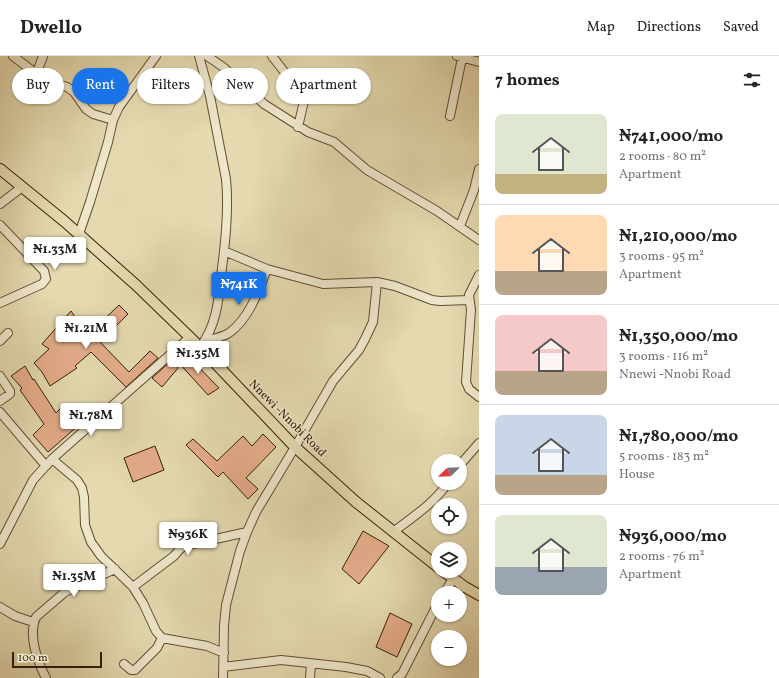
<!DOCTYPE html>
<html lang="en">
<head>
<meta charset="utf-8">
<style>
	body { margin:0; font-family:Vollkorn,serif; background:#f2f2f2; color:#222; height:100vh; display:flex; flex-direction:column; font-size:15px; white-space:nowrap }
	* { box-sizing:border-box; margin:0 }
	p { font-size:13px; color:#767676 }
	.icon { flex:none; width:22px; height:22px; fill:none; stroke:currentColor; stroke-width:2; stroke-linecap:round; stroke-linejoin:round }
	.map { position:relative; flex:1; overflow:hidden }
	.sheet { display:flex; flex-direction:column; background:#fff; width:300px }
	.sheet>* { flex:none }
	.guide { position:absolute; left:12px; top:12px; width:380px; height:36px; display:flex; gap:8px }
	.needle { width:26px; rotate:247deg }
	.buttons { position:absolute; left:431px; top:398px; display:grid; gap:8px }
	.buttons a { display:grid; place-items:center; width:36px; height:36px; border-radius:50%; background:#fff; box-shadow:0 1px 3px #0004; font-size:20px }
	.scale { position:absolute; left:12px; bottom:10px; width:90px; box-sizing:border-box; padding-left:4px; border:2px solid #382006; border-top:0; font-size:11px; line-height:14px; white-space:nowrap; color:#382006; -webkit-text-stroke:3px #ede6cb; paint-order:stroke }
	.price { position:absolute; translate:-50% -34px; padding:0 9px; border-radius:4px; background:#fff; color:#222; font-size:13px; line-height:26px; filter:drop-shadow(0 1px 2px #0008) }
	.price::after { content:''; position:absolute; left:50%; top:24px; width:12px; height:9px; margin-left:-6px; background:inherit; clip-path:polygon(0 0,100% 0,50% 100%) }
	.price.active { background:#1a73e8; color:#fff }
	ul { padding:0; list-style:none }
	li { display:flex; align-items:center; gap:12px; height:100px; padding:0 16px }
	li+li { border-top:1px solid #e0e0e0 }
	li span { display:grid; place-items:center; flex:none; width:112px; height:80px; border-radius:8px; color:#555 }
	li>.icon { margin-inline-start:auto }
	span .icon { width:48px; height:48px; fill:#fffc; stroke-width:1 }
	li b { font-size:17px }
	h2 { display:flex; justify-content:space-between; align-items:center; height:48px; padding:0 16px; font-size:17px }
	.pill { padding:0 14px; border-radius:18px; background:#fff; box-shadow:0 1px 3px #0004; font-size:14px; line-height:36px }
	.pill.active { background:#1a73e8; color:#fff }
	header { display:flex; align-items:center; gap:24px; box-sizing:border-box; height:56px; padding:0 20px; background:#fff; border-bottom:1px solid #e0e0e0 }
	header strong { font-size:19px }
	nav { display:flex; gap:22px; margin-inline-start:auto; font-size:14px }
	main { display:flex; flex:1; min-height:0 }
	.map>svg:first-child { display:block }
	.building { fill:#e4ac89; stroke:#382006 }
	.lines { fill:none; stroke-linecap:round; stroke-linejoin:round }
	.minor-casing { stroke:#634e30; stroke-width:10 }
	.major-casing { stroke:#382006; stroke-width:12 }
	.minor { stroke:#ede6cb; stroke-width:8 }
	.major { stroke:#e4d9af; stroke-width:10 }
	.labels { text-anchor:middle; stroke-width:3; stroke-linejoin:round; paint-order:stroke }
	.street-label { font-size:12px; fill:#382006; stroke:#ede6cb }
</style>
</head>
<body>
<header>
<strong>Dwello</strong>
<nav><a>Map</a><a>Directions</a><a>Saved</a></nav>
</header>
<main>
<div class="map">
<svg width="479" height="622" viewBox="0 0 479 622">
	<rect width="100%" height="100%" fill="#e4d9af"/>
	<filter id="stains"><feTurbulence type="fractalNoise" baseFrequency=".005" numOctaves="4"/><feColorMatrix values="0 0 0 0 .2 0 0 0 0 .09 0 0 0 0 .02 0 0 0 .5 -.17"/></filter>
	<radialGradient id="worn" r=".72"><stop offset=".6" stop-color="#630" stop-opacity="0"/><stop offset="1" stop-color="#630" stop-opacity=".3"/></radialGradient>
	<path class="building" d="M119 249 128 258 100 286 129 316 150 295 158 302 126 331 91 296 75 310 77 312 50 330 42 316 34 307 49 293 42 288 71 255 78 265 90 277Z
		M186 298 219 332 208 339 178 306Z
		M172 304 178 312 162 331 152 322Z
		M25 310 33 324 34 323 56 357 63 350 74 359 80 368 48 396 33 379 44 368 20 334 22 332 11 320Z
		M263 378 276 391 246 422 258 433 248 443 223 416 218 421 186 389 193 383 217 405 243 380 252 390Z
		M155 390 164 414 133 426 124 402Z
		M363 475 389 490 359 528 342 513Z
		M390 557 412 568 397 601 376 591Z"/>
	<g class="lines">
		<g class="minor-casing">
			<path id="minor" d="M13 0 43 23 67 31 74 36 86 53 93 58 113 64
				M199 0 210 40 226 123C229 153 226 182 222 212 219 239 218 268 200 291
				M207 0 223 11 264 48 308 76 334 86 367 114 437 155 479 184
				M272 0 303 40 304 45 298 71
				M457 0 479 6
				M36 19 43 0
				M450 60 462 2
				M0 148 22 131
				M0 169 44 215 46 223 42 228 0 247
				M460 170 474 134 479 113
				M79 178 90 146 108 86 113 64 119 51 156 0
				M224 195 267 213 323 228 377 226 395 230 432 244 440 245 469 244
				M479 219 469 239 471 254 466 326 469 333 479 341
				M0 285 8 277
				M205 285C213 283 223 281 229 277 249 263 259 234 267 213
				M0 320 10 335V338L0 345
				M0 356 46 410
				M52 403 77 424 82 432 84 441 85 469 91 486 101 500 133 531 143 547 156 575 162 582 207 590 224 597
				M460 409 479 387
				M393 476C413 461 434 447 448 427
				M0 488 33 424 52 403 190 281
				M133 531 174 500 179 494 184 490 247 476
				M444 537 453 523
				M0 551 15 560 33 566
				M124 608 131 614H135L157 592 162 582
				M223 611 281 604 346 611 367 615 380 622
				M46 622C37 605 28 579 36 561L65 536 115 513
				M223 622 224 570 226 549 240 495 247 476 256 456 295 391 333 325 359 294 365 283 373 266 377 226
				M310 622 311 608
				M397 622 402 618 438 547"/>
		</g>
		<g class="major-casing">
			<path id="major" d="M0 113 64 165 136 229 200 291 295 391 315 409 356 446 438 511
				M443 515 465 531 479 539"/>
		</g>
		<use href="#minor" class="minor"/>
		<use href="#major" class="major"/>
	</g>
	<g class="labels">
		<g class="street-label">
			<text transform="translate(288 362) rotate(45)" y="4">Nnewi -Nnobi Road</text>
		</g>
	</g>
	<rect width="100%" height="100%" filter="url(#stains)"/>
	<rect width="100%" height="100%" fill="url(#worn)"/>
</svg>
<div class="buttons">
<a><svg class="needle" viewBox="-14 -14 28 28"><path d="M0-13l5 13h-10z" fill="#e53935"/><path d="M0 13l5-13h-10z" fill="#767676"/></svg></a>
<a><svg class="icon" aria-label="locate" viewBox="0 0 24 24"><circle cx="12" cy="12" r="6"/><path d="M12 2v4M12 18v4M2 12h4M18 12h4"/></svg></a>
<a><svg class="icon" aria-label="layers" viewBox="0 0 24 24"><path d="M12 4l9 5-9 5-9-5zM3 14l9 5 9-5"/></svg></a>
<a>+</a>
<a>−</a>
</div>
<div class="scale">100 m</div>
<b class="price" style="left:55px;top:215px">₦1.33M</b>
<b class="price active" style="left:239px;top:250px">₦741K</b>
<b class="price" style="left:86px;top:294px">₦1.21M</b>
<b class="price" style="left:198px;top:319px">₦1.35M</b>
<b class="price" style="left:91px;top:381px">₦1.78M</b>
<b class="price" style="left:188px;top:500px">₦936K</b>
<b class="price" style="left:74px;top:542px">₦1.35M</b>
<div class="guide">
<a class="pill">Buy</a>
<a class="pill active">Rent</a>
<a class="pill">Filters</a>
<a class="pill">New</a>
<a class="pill">Apartment</a>
</div>
</div>
<section class="sheet">
<h2>7 homes<svg class="icon" aria-label="filters" viewBox="0 0 24 24"><path d="M4 7h16M4 17h16"/><circle cx="9" cy="7" r="2"/><circle cx="15" cy="17" r="2"/></svg></h2>
<ul>
<li><span style="background:linear-gradient(#dfe7d0 75%,#c2b280 0)"><svg class="icon" aria-label="home" viewBox="0 0 24 24"><path d="M3 11l9-7 9 7M6 9v11h12V9"/></svg></span><div><b>₦741,000/mo</b><p>2 rooms · 80 m²</p><p>Apartment</p></div></li>
<li><span style="background:linear-gradient(#ffd9b3 70%,#b9a48a 0)"><svg class="icon" aria-label="home" viewBox="0 0 24 24"><path d="M3 11l9-7 9 7M6 9v11h12V9"/></svg></span><div><b>₦1,210,000/mo</b><p>3 rooms · 95 m²</p><p>Apartment</p></div></li>
<li><span style="background:linear-gradient(#f6c9c9 70%,#b9a48a 0)"><svg class="icon" aria-label="home" viewBox="0 0 24 24"><path d="M3 11l9-7 9 7M6 9v11h12V9"/></svg></span><div><b>₦1,350,000/mo</b><p>3 rooms · 116 m²</p><p>Nnewi -Nnobi Road</p></div></li>
<li><span style="background:linear-gradient(#c9d6e8 75%,#b9a48a 0)"><svg class="icon" aria-label="home" viewBox="0 0 24 24"><path d="M3 11l9-7 9 7M6 9v11h12V9"/></svg></span><div><b>₦1,780,000/mo</b><p>5 rooms · 183 m²</p><p>House</p></div></li>
<li><span style="background:linear-gradient(#dfe7d0 65%,#9aa5b1 0)"><svg class="icon" aria-label="home" viewBox="0 0 24 24"><path d="M3 11l9-7 9 7M6 9v11h12V9"/></svg></span><div><b>₦936,000/mo</b><p>2 rooms · 76 m²</p><p>Apartment</p></div></li>
</ul>
</section>
</main>
</body>
</html>
